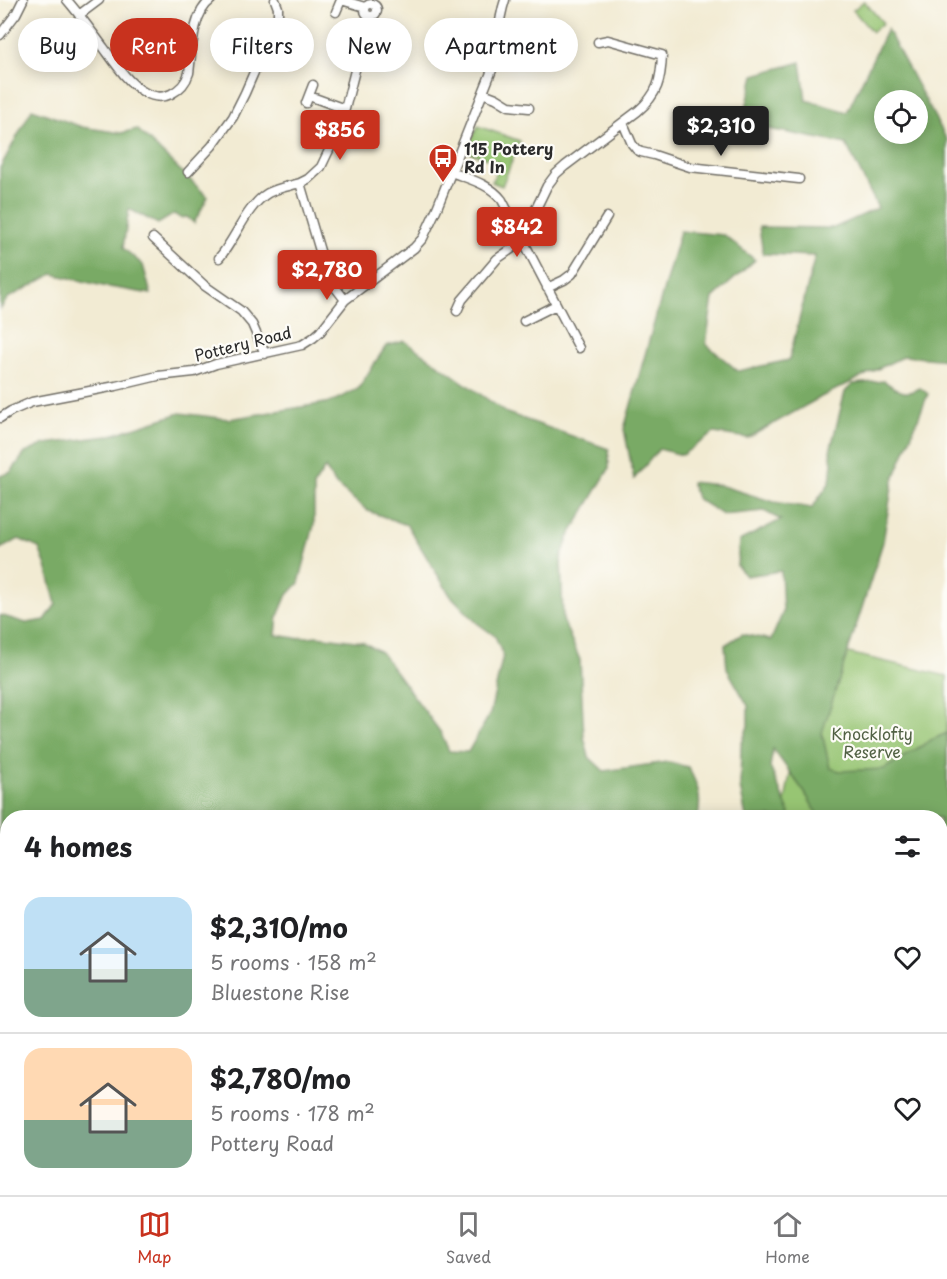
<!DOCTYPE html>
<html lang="en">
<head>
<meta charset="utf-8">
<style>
	body { margin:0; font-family:"Playpen Sans",sans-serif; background:#f2f2f2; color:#202124; height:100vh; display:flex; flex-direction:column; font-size:22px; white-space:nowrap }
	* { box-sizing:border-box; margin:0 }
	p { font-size:20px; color:#757577 }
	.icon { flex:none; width:33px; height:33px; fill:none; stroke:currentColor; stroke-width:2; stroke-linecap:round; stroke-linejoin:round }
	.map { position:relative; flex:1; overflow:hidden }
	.panel { position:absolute; left:0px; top:810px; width:948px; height:386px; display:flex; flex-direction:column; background:#fff; border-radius:24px 24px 0 0; box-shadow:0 3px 15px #0003 }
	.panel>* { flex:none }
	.top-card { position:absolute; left:18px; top:18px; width:600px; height:54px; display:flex; gap:12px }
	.controls { position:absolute; left:874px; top:90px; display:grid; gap:12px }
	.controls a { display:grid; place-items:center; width:54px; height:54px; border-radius:50%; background:#fff; box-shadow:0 3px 15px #0003; font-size:30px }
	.price { position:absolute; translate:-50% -51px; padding:0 14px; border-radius:6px; background:#c8321e; color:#fff; font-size:20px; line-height:39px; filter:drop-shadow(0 2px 3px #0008) }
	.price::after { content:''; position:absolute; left:50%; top:36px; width:18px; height:14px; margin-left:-9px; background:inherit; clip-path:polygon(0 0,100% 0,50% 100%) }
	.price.current { background:#222; color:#fff }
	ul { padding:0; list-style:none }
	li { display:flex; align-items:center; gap:18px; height:150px; padding:0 24px }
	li+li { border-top:2px solid #e0e0e0 }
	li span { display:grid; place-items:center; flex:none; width:168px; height:120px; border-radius:18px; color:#555 }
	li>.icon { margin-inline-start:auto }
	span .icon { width:72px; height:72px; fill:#fffc; stroke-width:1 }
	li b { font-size:26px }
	h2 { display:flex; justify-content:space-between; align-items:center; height:72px; padding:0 24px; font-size:26px }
	.pill { padding:0 21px; border-radius:27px; background:#fff; box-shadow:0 3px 15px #0003; font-size:21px; line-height:54px }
	.pill.current { background:#c8321e; color:#fff }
	.menu { display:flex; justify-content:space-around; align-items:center; height:84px; border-top:2px solid #e0e0e0; background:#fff; font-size:16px; color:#757577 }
	.menu a { display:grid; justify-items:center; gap:3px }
	.menu .current { color:#c8321e }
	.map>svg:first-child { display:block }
	.green { fill:#97c573; stroke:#61784f; stroke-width:1.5 }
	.forest { fill:#79aa65; stroke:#526a48; stroke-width:1.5; fill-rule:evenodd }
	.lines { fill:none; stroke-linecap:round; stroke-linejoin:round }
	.minor-casing { stroke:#716e66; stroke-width:11 }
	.minor { stroke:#fff; stroke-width:8 }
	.labels { text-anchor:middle; stroke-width:4.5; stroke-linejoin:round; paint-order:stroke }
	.poi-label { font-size:16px; font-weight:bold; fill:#2b2b2b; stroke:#fdfcf7; text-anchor:start }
	.street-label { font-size:16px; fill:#2b2b2b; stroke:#fdfcf7 }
	.park-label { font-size:16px; fill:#516144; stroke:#fdfcf7 }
</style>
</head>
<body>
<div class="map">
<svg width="947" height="1195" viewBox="0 0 947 1195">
	<rect width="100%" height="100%" fill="#fdfcf7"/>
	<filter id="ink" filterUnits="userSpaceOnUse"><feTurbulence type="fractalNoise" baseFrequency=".0167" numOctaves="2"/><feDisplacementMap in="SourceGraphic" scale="12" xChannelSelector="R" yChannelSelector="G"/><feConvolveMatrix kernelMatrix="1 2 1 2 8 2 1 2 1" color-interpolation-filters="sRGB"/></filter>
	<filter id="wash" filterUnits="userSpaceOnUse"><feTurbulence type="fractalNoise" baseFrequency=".008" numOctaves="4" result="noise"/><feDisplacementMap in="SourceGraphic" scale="24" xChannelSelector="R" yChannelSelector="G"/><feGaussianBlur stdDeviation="1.35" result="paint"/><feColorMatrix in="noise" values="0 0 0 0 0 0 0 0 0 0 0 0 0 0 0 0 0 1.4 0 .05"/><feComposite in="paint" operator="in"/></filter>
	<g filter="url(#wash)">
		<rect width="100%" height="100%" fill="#f2ebd3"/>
		<path class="green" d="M864 1 883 23 872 32 853 10Z
			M478 126 520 141 502 186 492 182 500 163 465 151Z
			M814 645 947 676V1195H714L715 1188H940V818L782 817Z"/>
		<path class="forest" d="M887 29 947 140V360L904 356 821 397 748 438 714 433 682 455 659 449 634 479 624 429 680 231 724 235 755 260 713 298 706 344 738 371 789 360 815 256 763 254 759 227 834 228 878 208 846 144 742 124 754 75 801 62 806 100 847 112ZM918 100V134H885V100Z
			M32 109 82 127 121 133 137 129 208 197 194 223 187 217 180 218 174 214 158 224 129 209 123 248 143 265 151 294 103 286 53 274 8 298 0 309V168Z
			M405 341 507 413 609 449V469L568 538 561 558 563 620 580 660 584 737 589 757 604 771 667 762 688 767C698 785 702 797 698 817L8 818V1188H940L941 1089 947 1100V1195H0V615L26 623 45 620 56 604 46 566 39 548 19 539 0 549V476L11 472 25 453 45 444 108 436 180 413 229 419 331 402 358 389 386 346ZM325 468 336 485 368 511 407 525 450 595 477 623 495 636 503 655 490 714 468 752 449 751 441 733 381 652 363 642 317 636 296 638 276 635 278 616 286 597 299 583 314 525V485Z
			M884 381C898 390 904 397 920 388L928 394 893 481 883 542 822 733 830 768 840 771 884 769 931 740 947 733V1045L940 1033V818L819 817 805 793 773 749 770 767 791 817H746L740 787 741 746 748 726V706L727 669 725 645 742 634 771 640 783 612 781 571 746 576 737 566 739 541 781 520 764 511 723 515 696 498 691 482 719 485 774 502 812 508 830 482 832 463 830 451 845 392 853 384Z"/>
	</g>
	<g filter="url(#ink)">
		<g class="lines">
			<g class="minor-casing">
				<path id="minor" d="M67 0C80 15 92 32 104 48 115 63 128 83 144 92 153 97 163 98 171 94 181 89 186 83 189 73 192 52 192 13 211 0
					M365 10a6 6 0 1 1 12 0a6 6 0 1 1-12 0Z
					M336 12 341 0 365 7
					M79 15 99 0
					M0 35 16 14 23 0
					M483 93 496 98 509 106 529 108
					M309 96 345 109
					M306 103 313 85
					M623 123 632 144 637 150 641 152 654 155 690 167 799 179
					M188 172 212 146 233 117 245 93 278 17V8L275 0
					M451 172C469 179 490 184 502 200L579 348
					M518 231 530 221 547 186 556 174 565 166 638 111C658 94 661 80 662 55L608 40 598 42
					M153 238 205 286 241 311 252 324 265 354
					M219 258C236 239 246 206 268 193 277 188 290 186 300 183
					M547 288 564 280 572 274 607 217
					M345 300 328 278 300 183 308 179 321 167 331 146 345 109 369 16
					M457 311 462 300 497 259 523 241
					M524 321 556 305
					M0 418 11 411 32 402 116 386 158 376 194 372 216 364 302 345 313 338 320 332 345 300 414 248 423 238 437 208 492 70C498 47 497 23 505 0"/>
			</g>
			<use href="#minor" class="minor"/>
		</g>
	</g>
	<defs>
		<g id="bus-pin" transform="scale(1.5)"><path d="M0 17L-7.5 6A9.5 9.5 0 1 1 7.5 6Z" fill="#c8321e" stroke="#fdfcf7"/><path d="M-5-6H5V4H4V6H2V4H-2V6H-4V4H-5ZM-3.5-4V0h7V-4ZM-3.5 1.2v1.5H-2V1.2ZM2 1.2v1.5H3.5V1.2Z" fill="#fff"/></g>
	</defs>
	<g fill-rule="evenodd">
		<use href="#bus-pin" x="443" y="158"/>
	</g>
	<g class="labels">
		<g class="poi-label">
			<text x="464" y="155">115 Pottery<tspan x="464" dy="18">Rd In</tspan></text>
		</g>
		<g class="street-label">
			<text transform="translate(243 344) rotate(-14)" y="6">Pottery Road</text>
		</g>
		<g class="park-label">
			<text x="872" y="740">Knocklofty<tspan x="872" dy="18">Reserve</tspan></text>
		</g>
	</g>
</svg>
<div class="controls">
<a><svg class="icon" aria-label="locate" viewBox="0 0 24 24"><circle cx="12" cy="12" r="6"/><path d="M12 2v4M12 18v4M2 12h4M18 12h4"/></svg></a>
</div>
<b class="price current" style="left:721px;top:157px">$2,310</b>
<b class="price" style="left:340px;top:161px">$856</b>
<b class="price" style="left:517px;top:258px">$842</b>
<b class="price" style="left:327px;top:301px">$2,780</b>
<div class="top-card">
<a class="pill">Buy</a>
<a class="pill current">Rent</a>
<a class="pill">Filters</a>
<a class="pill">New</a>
<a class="pill">Apartment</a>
</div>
<section class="panel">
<h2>4 homes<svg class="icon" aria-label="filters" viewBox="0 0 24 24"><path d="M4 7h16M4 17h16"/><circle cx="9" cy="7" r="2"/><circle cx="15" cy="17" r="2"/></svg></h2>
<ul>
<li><span style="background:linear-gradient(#bfe0f5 60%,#7fa58c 0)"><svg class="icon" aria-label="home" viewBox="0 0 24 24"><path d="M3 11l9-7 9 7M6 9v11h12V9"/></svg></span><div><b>$2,310/mo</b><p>5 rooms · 158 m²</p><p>Bluestone Rise</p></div><svg class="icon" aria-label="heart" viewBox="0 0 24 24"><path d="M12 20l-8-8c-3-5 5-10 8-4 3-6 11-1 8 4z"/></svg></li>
<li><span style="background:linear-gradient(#ffd9b3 60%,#7fa58c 0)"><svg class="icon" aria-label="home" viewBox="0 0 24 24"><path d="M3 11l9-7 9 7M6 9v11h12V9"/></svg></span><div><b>$2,780/mo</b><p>5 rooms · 178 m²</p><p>Pottery Road</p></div><svg class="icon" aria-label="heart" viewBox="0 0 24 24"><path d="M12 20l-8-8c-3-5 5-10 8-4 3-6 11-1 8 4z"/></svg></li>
</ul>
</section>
</div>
<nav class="menu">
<a class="current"><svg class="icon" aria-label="map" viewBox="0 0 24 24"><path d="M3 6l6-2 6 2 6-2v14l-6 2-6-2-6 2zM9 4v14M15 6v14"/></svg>Map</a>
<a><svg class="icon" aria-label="saved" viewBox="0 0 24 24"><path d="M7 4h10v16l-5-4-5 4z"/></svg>Saved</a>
<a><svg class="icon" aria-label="home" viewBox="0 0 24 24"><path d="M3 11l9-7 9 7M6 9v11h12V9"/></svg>Home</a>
</nav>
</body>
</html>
